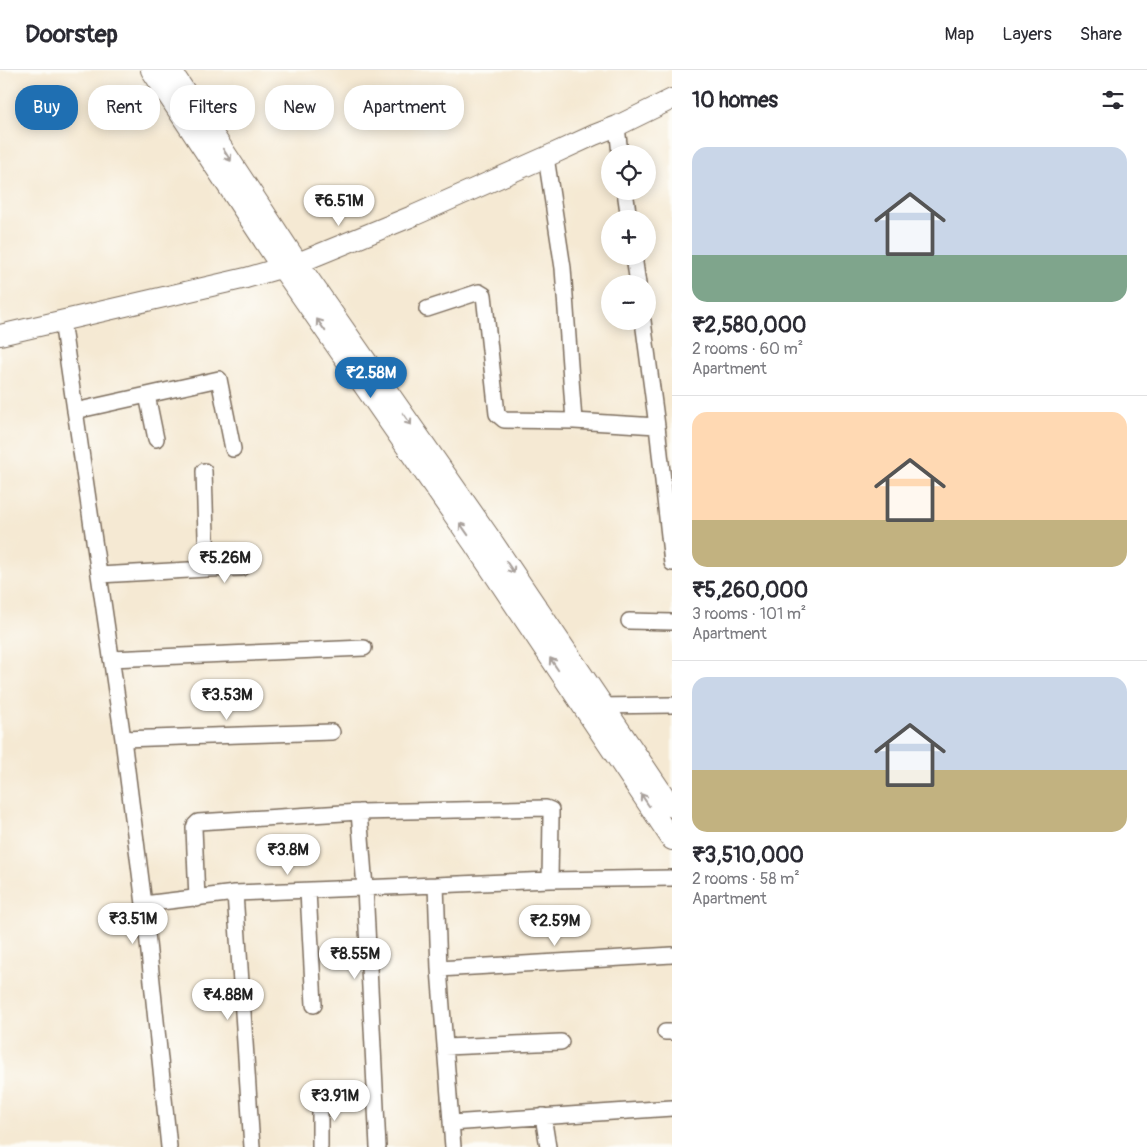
<!DOCTYPE html>
<html lang="en">
<head>
<meta charset="utf-8">
<style>
	body { margin:0; font-family:Pangolin,sans-serif; background:#f7f7f7; color:#2b2b33; height:100vh; display:flex; flex-direction:column; font-size:19px; white-space:nowrap }
	* { box-sizing:border-box; margin:0 }
	p { font-size:16px; color:#7c7c81 }
	.icon { flex:none; width:28px; height:28px; fill:none; stroke:currentColor; stroke-width:2; stroke-linecap:round; stroke-linejoin:round }
	.map { position:relative; flex:1; overflow:hidden }
	.sheet { display:flex; flex-direction:column; background:#fff; width:475px }
	.sheet>* { flex:none }
	.hud { position:absolute; left:15px; top:15px; width:475px; height:45px; display:flex; gap:10px }
	.buttons { position:absolute; left:601px; top:75px; display:grid; gap:10px }
	.buttons a { display:grid; place-items:center; width:55px; height:55px; border-radius:50%; background:#fff; box-shadow:0 2px 12px #0003; font-size:25px }
	.price { position:absolute; translate:-50% -42px; padding:0 11px; border-radius:18px; background:#fff; color:#222; font-size:16px; line-height:32px; filter:drop-shadow(0 1px 2px #0008) }
	.price::after { content:''; position:absolute; left:50%; top:30px; width:15px; height:11px; margin-left:-8px; background:inherit; clip-path:polygon(0 0,100% 0,50% 100%) }
	.price.selected { background:#1f6fb2; color:#fff }
	ul { padding:0; list-style:none }
	li { display:grid; align-content:center; gap:10px; height:265px; padding:0 20px }
	li+li { border-top:1px solid #e1e1e2 }
	li span { display:grid; place-items:center; height:155px; border-radius:15px; color:#555 }
	li>.icon { margin-inline-start:auto }
	span .icon { width:90px; height:90px; fill:#fffc; stroke-width:1 }
	li b { font-size:21px }
	h2 { display:flex; justify-content:space-between; align-items:center; height:60px; padding:0 20px; font-size:21px }
	.pill { padding:0 18px; border-radius:20px; background:#fff; box-shadow:0 2px 12px #0003; font-size:18px; line-height:45px }
	.pill.selected { background:#1f6fb2; color:#fff }
	header { display:flex; align-items:center; gap:30px; box-sizing:border-box; height:70px; padding:0 25px; background:#fff; border-bottom:1px solid #e1e1e2 }
	header strong { font-size:24px }
	nav { display:flex; gap:28px; margin-inline-start:auto; font-size:18px }
	main { display:flex; flex:1; min-height:0 }
	.map>svg:first-child { display:block }
	.lines { fill:none; stroke-linecap:round; stroke-linejoin:round }
	.minor-casing { stroke:#7c6d5d; stroke-width:18 }
	.tertiary-casing { stroke:#7c6d5d; stroke-width:22 }
	.minor { stroke:#fff; stroke-width:15 }
	.tertiary { stroke:#fff; stroke-width:20 }
	.oneway { stroke:#a79f9a }
</style>
</head>
<body>
<header>
<strong>Doorstep</strong>
<nav><a>Map</a><a>Layers</a><a>Share</a></nav>
</header>
<main>
<div class="map">
<svg width="672" height="1077" viewBox="0 0 672 1077">
	<rect width="100%" height="100%" fill="#fdfcf7"/>
	<filter id="ink" filterUnits="userSpaceOnUse"><feTurbulence type="fractalNoise" baseFrequency=".02" numOctaves="2"/><feDisplacementMap in="SourceGraphic" scale="10" xChannelSelector="R" yChannelSelector="G"/><feConvolveMatrix kernelMatrix="1 2 1 2 8 2 1 2 1" color-interpolation-filters="sRGB"/></filter>
	<filter id="wash" filterUnits="userSpaceOnUse"><feTurbulence type="fractalNoise" baseFrequency=".0096" numOctaves="4" result="noise"/><feDisplacementMap in="SourceGraphic" scale="20" xChannelSelector="R" yChannelSelector="G"/><feGaussianBlur stdDeviation="1.12" result="paint"/><feColorMatrix in="noise" values="0 0 0 0 0 0 0 0 0 0 0 0 0 0 0 0 0 1.4 0 .05"/><feComposite in="paint" operator="in"/></filter>
	<g filter="url(#wash)">
		<rect width="100%" height="100%" fill="#f5e9d3"/>
	</g>
	<g filter="url(#ink)">
		<g class="lines">
			<g class="minor-casing">
				<path id="minor" d="M617 56 620 84
					M546 87 563 198 574 351 657 356
					M625 121 629 149
					M634 186 638 214
					M427 239 479 222 484 225 497 344 504 350 574 351
					M62 251 123 669 144 834 169 1077
					M643 251 657 356 672 493
					M147 325 156 369
					M75 341 219 309 233 379
					M207 499 242 498
					M99 505 207 499 204 401
					M629 551 672 552
					M111 589 364 578
					M596 636 672 635
					M123 669 332 662
					M359 742 365 818 378 1077
					M308 821 314 935
					M235 823 252 1077
					M197 829 194 758 195 755 198 752 359 742 546 738 551 740V747L550 810
					M144 834 235 823 436 815
					M439 899 672 885
					M665 962H672
					M445 977 561 972
					M320 1026V1077
					M543 1046 548 1077
					M451 1053 672 1038
					M453 1077 439 899 436 815 550 810 672 808"/>
			</g>
			<g class="tertiary-casing">
				<path id="tertiary" d="M151 0 281 197 473 473 672 770
					M171 0 298 193 491 469 672 737
					M0 265 246 208 298 193 415 145 546 87 594 65 617 56 672 29"/>
			</g>
			<use href="#minor" class="minor"/>
			<use href="#tertiary" class="tertiary"/>
		</g>
		<defs><path id="oneway-shaft" d="M-6 0H5M1.5-3L5.5 0L1.5 3" fill="none" stroke-width="1.6" stroke-linecap="round" stroke-linejoin="round" transform="scale(1.25)"/></defs>
		<g class="oneway">
			<use href="#oneway-shaft" transform="translate(227 85) rotate(57)"/>
			<use href="#oneway-shaft" transform="translate(321 255) rotate(-125)"/>
			<use href="#oneway-shaft" transform="translate(407 349) rotate(55)"/>
			<use href="#oneway-shaft" transform="translate(464 459) rotate(-125)"/>
			<use href="#oneway-shaft" transform="translate(510 497) rotate(56)"/>
			<use href="#oneway-shaft" transform="translate(554 594) rotate(-124)"/>
			<use href="#oneway-shaft" transform="translate(645 730) rotate(-124)"/>
		</g>
	</g>
</svg>
<div class="buttons">
<a><svg class="icon" aria-label="locate" viewBox="0 0 24 24"><circle cx="12" cy="12" r="6"/><path d="M12 2v4M12 18v4M2 12h4M18 12h4"/></svg></a>
<a>+</a>
<a>−</a>
</div>
<b class="price" style="left:339px;top:157px">₹6.51M</b>
<b class="price selected" style="left:371px;top:329px">₹2.58M</b>
<b class="price" style="left:225px;top:514px">₹5.26M</b>
<b class="price" style="left:227px;top:651px">₹3.53M</b>
<b class="price" style="left:288px;top:806px">₹3.8M</b>
<b class="price" style="left:133px;top:875px">₹3.51M</b>
<b class="price" style="left:555px;top:877px">₹2.59M</b>
<b class="price" style="left:355px;top:910px">₹8.55M</b>
<b class="price" style="left:228px;top:951px">₹4.88M</b>
<b class="price" style="left:335px;top:1052px">₹3.91M</b>
<div class="hud">
<a class="pill selected">Buy</a>
<a class="pill">Rent</a>
<a class="pill">Filters</a>
<a class="pill">New</a>
<a class="pill">Apartment</a>
</div>
</div>
<section class="sheet">
<h2>10 homes<svg class="icon" aria-label="filters" viewBox="0 0 24 24"><path d="M4 7h16M4 17h16"/><circle cx="9" cy="7" r="2"/><circle cx="15" cy="17" r="2"/></svg></h2>
<ul>
<li><span style="background:linear-gradient(#c9d6e8 70%,#7fa58c 0)"><svg class="icon" aria-label="home" viewBox="0 0 24 24"><path d="M3 11l9-7 9 7M6 9v11h12V9"/></svg></span><div><b>₹2,580,000</b><p>2 rooms · 60 m²</p><p>Apartment</p></div></li>
<li><span style="background:linear-gradient(#ffd9b3 70%,#c2b280 0)"><svg class="icon" aria-label="home" viewBox="0 0 24 24"><path d="M3 11l9-7 9 7M6 9v11h12V9"/></svg></span><div><b>₹5,260,000</b><p>3 rooms · 101 m²</p><p>Apartment</p></div></li>
<li><span style="background:linear-gradient(#c9d6e8 60%,#c2b280 0)"><svg class="icon" aria-label="home" viewBox="0 0 24 24"><path d="M3 11l9-7 9 7M6 9v11h12V9"/></svg></span><div><b>₹3,510,000</b><p>2 rooms · 58 m²</p><p>Apartment</p></div></li>
</ul>
</section>
</main>
</body>
</html>
